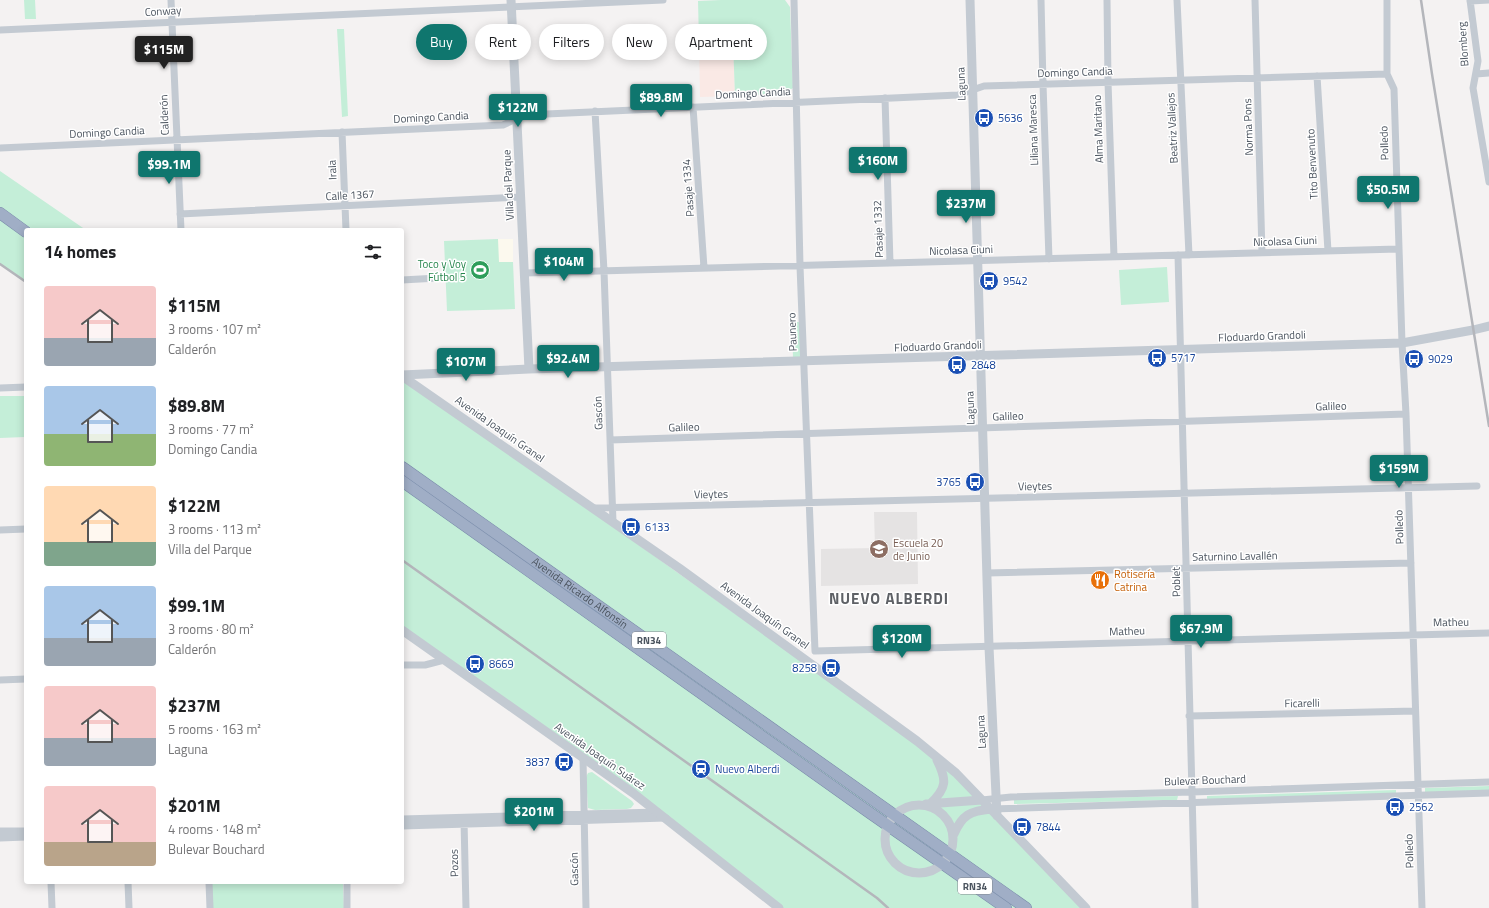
<!DOCTYPE html>
<html lang="en">
<head>
<meta charset="utf-8">
<style>
	body { margin:0; font-family:"Titillium Web",sans-serif; background:#f2f2f2; color:#202124; height:100vh; display:flex; flex-direction:column; font-size:15px; white-space:nowrap }
	* { box-sizing:border-box; margin:0 }
	p { font-size:13px; color:#757577 }
	.icon { flex:none; width:22px; height:22px; fill:none; stroke:currentColor; stroke-width:2; stroke-linecap:round; stroke-linejoin:round }
	.map { position:relative; flex:1; overflow:hidden }
	.panel { position:absolute; left:24px; top:228px; width:380px; height:656px; display:flex; flex-direction:column; background:#fff; border-radius:4px; box-shadow:0 2px 10px #0003 }
	.panel>* { flex:none }
	.top-card { position:absolute; left:416px; top:24px; width:380px; height:36px; display:flex; gap:8px }
	.price { position:absolute; translate:-50% -34px; padding:0 9px; border-radius:4px; background:#0f766e; color:#fff; font-size:13px; line-height:26px; filter:drop-shadow(0 1px 2px #0008) }
	.price::after { content:''; position:absolute; left:50%; top:24px; width:12px; height:9px; margin-left:-6px; background:inherit; clip-path:polygon(0 0,100% 0,50% 100%) }
	.price.on { background:#222; color:#fff }
	ul { padding:0; list-style:none }
	li { display:flex; align-items:center; gap:12px; height:100px; padding:0 20px }
	li span { display:grid; place-items:center; flex:none; width:112px; height:80px; border-radius:4px; color:#555 }
	li>.icon { margin-inline-start:auto }
	span .icon { width:48px; height:48px; fill:#fffc; stroke-width:1 }
	li b { font-size:17px }
	h2 { display:flex; justify-content:space-between; align-items:center; height:48px; padding:0 20px; font-size:17px }
	.tag { padding:0 14px; border-radius:18px; background:#fff; box-shadow:0 2px 10px #0003; font-size:14px; line-height:36px }
	.tag.on { background:#0f766e; color:#fff }
	.map>svg:first-child { display:block }
	.commercial { fill:#fcf9ee }
	.education { fill:#e5e3e3 }
	.medical { fill:#fae9e5 }
	.green { fill:#c4eed8 }
	.lines { fill:none; stroke-linecap:round; stroke-linejoin:round }
	.trunk-casing { stroke:#788aa9; stroke-width:12 }
	.minor { stroke:#c3cad2; stroke-width:7 }
	.tertiary { stroke:#c3cad2; stroke-width:9 }
	.trunk { stroke:#a0aec6; stroke-width:11 }
	.rail { stroke:#b4b6bb; stroke-width:2.5 }
	.labels { text-anchor:middle; stroke-width:3; stroke-linejoin:round; paint-order:stroke }
	.shield { fill:#fff; stroke:#80878e; stroke-width:1 }
	.shield-label { font-size:10px; font-weight:bold; fill:#4a535e }
	.street-label { font-size:11px; fill:#4a535e; stroke:#fff }
	.transit-label { font-size:11px; fill:#164399; stroke:#fff; text-anchor:start }
	.leisure-label { font-size:11px; fill:#27864d; stroke:#fff; text-anchor:end }
	.education-label { font-size:11px; fill:#785e54; stroke:#fff; text-anchor:start }
	.food-label { font-size:11px; fill:#c56008; stroke:#fff; text-anchor:start }
	.district-label { font-size:15px; font-weight:bold; letter-spacing:1px; fill:#5e6166; stroke:#fff }
</style>
</head>
<body>
<div class="map">
<svg width="1489" height="908" viewBox="0 0 1489 908">
	<rect width="100%" height="100%" fill="#f4f2f2"/>
	<path class="commercial" d="M498 239H513V262H498Z"/>
	<path class="education" d="M874 512H917L918 584 821 586V549L875 548Z"/>
	<path class="medical" d="M733 41 735 96 700 97 699 42Z"/>
	<path class="green" d="M24 0H35L36 19H25Z
		M721 0H785L790 7 793 88 785 93 735 96 733 42H699L698 1Z
		M337 29H344L348 116 342 117Z
		M0 171 86 230H26V282L0 264Z
		M498 239 499 262H513L515 309 447 311 444 241Z
		M1167 267 1169 302 1121 305 1119 270Z
		M792 322H800L801 357 793 358Z
		M402 376 936 757 1086 908H779L658 812 402 630Z
		M0 396H25V437L0 438Z
		M592 772 632 801 634 804 631 808 627 809 595 810 588 808 586 777 588 773Z
		M1489 786V790L1425 793V788Z
		M1396 790V794L1207 800V796Z
		M1178 796 1177 800 1014 804V800Z
		M211 882H343L344 908H211Z"/>
	<g class="lines">
		<g class="trunk-casing">
			<g id="trunk">
				<path d="M0 213 26 232"/>
				<path id="s1" d="M402 467 1026 908"/>
				<path d="M402 481 870 813 1006 908"/>
			</g>
		</g>
		<path class="minor" d="M171 0 181 230
			M794 0 800 266 815 651
			M1041 0 1043 84 1049 259
			M1107 0 1108 82 1114 257
			M1177 0 1189 255
			M1255 0 1262 253
			M1387 0V74L1394 89 1402 343 1406 414 1422 908
			M1470 0 1478 61 1473 88 1489 182
			M1470 1 1489 0
			M0 30 663 0
			M1476 74 1489 73
			M1317 76 1328 251
			M885 98 890 263
			M693 107 704 268
			M595 111 604 271 613 522
			M342 132 346 230
			M0 148 503 125 525 115 958 95 984 86 1387 74
			M180 214 521 197
			M1178 255 1195 908
			M525 273 1398 249
			M402 280 438 278
			M0 388 26 387
			M610 440 1406 414
			M593 508 1477 486
			M0 530 26 529
			M987 573 1411 563
			M815 651 1489 633
			M402 665H425L444 660
			M0 680 26 679
			M1189 716 1415 711
			M583 758 586 908
			M982 800 1011 797 1192 792 1489 782
			M991 809 1489 793
			M402 819 658 812
			M464 820 466 908
			M402 826 666 818
			M0 831H26
			M0 838 26 837
			M51 882 52 908
			M128 882 129 908
			M209 882 210 908
			M347 882V908"/>
		<path class="tertiary" d="M511 0 529 369
			M970 0 989 647 997 816
			M402 375 529 369 1402 343 1473 330 1489 326
			M402 376 679 568 917 741 956 773 1086 908
			M402 630 633 793 779 908
			M926 804 982 800
			M930 804C947 788 947 780 937 760
			M885 839a34 34 0 1 1 68 0a34 34 0 1 1-68 0Z
			M954 834C962 815 970 811 991 809"/>
		<use href="#trunk" class="trunk"/>
		<path class="rail" d="M1421 0 1432 74 1489 426
			M0 264 26 282
			M402 560 877 898 888 908"/>
	</g>
	<defs>
		<g id="bus-disc" transform="scale(1)"><circle r="9.5" fill="#1a4fb4" stroke="#fff"/><path d="M-5-6H5V4H4V6H2V4H-2V6H-4V4H-5ZM-3.5-4V0h7V-4ZM-3.5 1.2v1.5H-2V1.2ZM2 1.2v1.5H3.5V1.2Z" fill="#fff"/></g>
		<g id="stadium-disc" transform="scale(1)"><circle r="9.5" fill="#2e9e5b" stroke="#fff"/><path d="M0-5a6.5 5 0 1 0 0 10a6.5 5 0 1 0 0-10ZM-3.5-1.8h7v3.6h-7Z" fill="#fff"/></g>
		<g id="school-disc" transform="scale(1)"><circle r="9.5" fill="#8d6e63" stroke="#fff"/><path d="M0-5L7-2L0 1L-7-2ZM-4 1L0 2.5L4 1V4Q0 6-4 4Z" fill="#fff"/></g>
		<g id="restaurant-disc" transform="scale(1)"><circle r="9.5" fill="#e8710a" stroke="#fff"/><path d="M-5-6h1v4h1v-4h1v4h1v-4h1v5L-1.5 .5V6h-2V.5L-5-1ZM5-6V6H3V1.5H1.5Q1.5-4 5-6Z" fill="#fff"/></g>
		<g id="station-disc" transform="scale(1)"><circle r="9.5" fill="#1a4fb4" stroke="#fff"/><path d="M-3-6H3Q5-6 5-4V2Q5 4 3 4L4.5 6H3L1.5 4h-3L-3 6H-4.5L-3 4Q-5 4-5 2V-4Q-5-6-3-6ZM-3.5-4v3h7v-3ZM-3.5 1v1.5H-2V1ZM2 1v1.5H3.5V1Z" fill="#fff"/></g>
	</defs>
	<g fill-rule="evenodd">
		<use href="#bus-disc" x="984" y="118"/>
		<use href="#stadium-disc" x="480" y="270"/>
		<use href="#bus-disc" x="989" y="281"/>
		<use href="#bus-disc" x="1157" y="358"/>
		<use href="#bus-disc" x="1414" y="359"/>
		<use href="#bus-disc" x="957" y="365"/>
		<use href="#bus-disc" x="975" y="482"/>
		<use href="#bus-disc" x="631" y="527"/>
		<use href="#school-disc" x="879" y="549"/>
		<use href="#restaurant-disc" x="1100" y="580"/>
		<use href="#bus-disc" x="475" y="664"/>
		<use href="#bus-disc" x="831" y="668"/>
		<use href="#bus-disc" x="564" y="762"/>
		<use href="#station-disc" x="701" y="769"/>
		<use href="#bus-disc" x="1395" y="807"/>
		<use href="#bus-disc" x="1022" y="827"/>
	</g>
	<g class="labels">
		<g class="shield">
			<rect x="632" y="632" width="34" height="16" rx="3"/>
			<rect x="958" y="878" width="34" height="16" rx="3"/>
		</g>
		<g class="shield-label">
			<text x="649" y="644">RN34</text>
			<text x="975" y="890">RN34</text>
		</g>
		<g class="street-label">
			<text transform="translate(163 11) rotate(-3)" y="4">Conway</text>
			<text transform="translate(1463 44) rotate(-94)" y="4">Blomberg</text>
			<text transform="translate(1075 72) rotate(-2)" y="4">Domingo Candia</text>
			<text transform="translate(961 84) rotate(-92)" y="4">Laguna</text>
			<text transform="translate(753 93) rotate(-3)" y="4">Domingo Candia</text>
			<text transform="translate(164 115) rotate(-92)" y="4">Calderón</text>
			<text transform="translate(431 117) rotate(-3)" y="4">Domingo Candia</text>
			<text transform="translate(1248 127) rotate(-92)" y="4">Norma Pons</text>
			<text transform="translate(1172 128) rotate(-93)" y="4">Beatriz Vallejos</text>
			<text transform="translate(1098 129) rotate(-92)" y="4">Alma Maritano</text>
			<text transform="translate(1033 130) rotate(-92)" y="4">Liliana Maresca</text>
			<text transform="translate(107 132) rotate(-3)" y="4">Domingo Candia</text>
			<text transform="translate(1384 143) rotate(-92)" y="4">Polledo</text>
			<text transform="translate(1312 164) rotate(-93)" y="4">Tito Benvenuto</text>
			<text transform="translate(332 170) rotate(-93)" y="4">Irala</text>
			<text transform="translate(508 185) rotate(-93)" y="4">Villa del Parque</text>
			<text transform="translate(688 188) rotate(-94)" y="4">Pasaje 1334</text>
			<text transform="translate(350 195) rotate(-3)" y="4">Calle 1367</text>
			<text transform="translate(878 229) rotate(-92)" y="4">Pasaje 1332</text>
			<text transform="translate(1285 241) rotate(-2)" y="4">Nicolasa Ciuni</text>
			<text transform="translate(961 250) rotate(-2)" y="4">Nicolasa Ciuni</text>
			<text transform="translate(792 332) rotate(-92)" y="4">Paunero</text>
			<text transform="translate(1262 336) rotate(-2)" y="4">Floduardo Grandoli</text>
			<text transform="translate(938 346) rotate(-2)" y="4">Floduardo Grandoli</text>
			<text transform="translate(1331 406) rotate(-2)" y="4">Galileo</text>
			<text transform="translate(970 408) rotate(-92)" y="4">Laguna</text>
			<text transform="translate(598 413) rotate(-92)" y="4">Gascón</text>
			<text transform="translate(1008 416) rotate(-2)" y="4">Galileo</text>
			<text transform="translate(684 427) rotate(-2)" y="4">Galileo</text>
			<text transform="translate(500 429) rotate(35)" y="4">Avenida Joaquín Granel</text>
			<text transform="translate(1035 486) rotate(-1)" y="4">Vieytes</text>
			<text transform="translate(711 494) rotate(-1)" y="4">Vieytes</text>
			<text transform="translate(1399 527) rotate(-92)" y="4">Polledo</text>
			<text transform="translate(1235 556) rotate(-1)" y="4">Saturnino Lavallén</text>
			<text transform="translate(1176 582) rotate(-91)" y="4">Poblet</text>
			<text dy="4" stroke="none"><textPath href="#s1" startOffset="218">Avenida Ricardo Alfonsín</textPath></text>
			<text transform="translate(765 615) rotate(36)" y="4">Avenida Joaquín Granel</text>
			<text transform="translate(1451 622) rotate(-1)" y="4">Matheu</text>
			<text transform="translate(1127 631) rotate(-2)" y="4">Matheu</text>
			<text transform="translate(1302 703) rotate(-1)" y="4">Ficarelli</text>
			<text transform="translate(981 732) rotate(-93)" y="4">Laguna</text>
			<text transform="translate(600 756) rotate(35)" y="4">Avenida Joaquín Suárez</text>
			<text transform="translate(1205 780) rotate(-2)" y="4">Bulevar Bouchard</text>
			<text transform="translate(1409 851) rotate(-92)" y="4">Polledo</text>
			<text transform="translate(454 863) rotate(-91)" y="4">Pozos</text>
			<text transform="translate(574 869) rotate(-91)" y="4">Gascón</text>
		</g>
		<g class="transit-label">
			<text x="998" y="122">5636</text>
			<text x="1003" y="285">9542</text>
			<text x="1171" y="362">5717</text>
			<text x="1428" y="363">9029</text>
			<text x="971" y="369">2848</text>
			<text x="961" y="486" text-anchor="end">3765</text>
			<text x="645" y="531">6133</text>
			<text x="489" y="668">8669</text>
			<text x="817" y="672" text-anchor="end">8258</text>
			<text x="550" y="766" text-anchor="end">3837</text>
			<text x="715" y="773">Nuevo Alberdi</text>
			<text x="1409" y="811">2562</text>
			<text x="1036" y="831">7844</text>
		</g>
		<g class="leisure-label">
			<text x="466" y="268">Toco y Voy<tspan x="466" dy="13">Fútbol 5</tspan></text>
		</g>
		<g class="education-label">
			<text x="893" y="547">Escuela 20<tspan x="893" dy="13">de Junio</tspan></text>
		</g>
		<g class="food-label">
			<text x="1114" y="578">Rotisería<tspan x="1114" dy="13">Catrina</tspan></text>
		</g>
		<g class="district-label">
			<text x="889" y="604">NUEVO ALBERDI</text>
		</g>
	</g>
</svg>
<b class="price on" style="left:164px;top:70px">$115M</b>
<b class="price" style="left:661px;top:118px">$89.8M</b>
<b class="price" style="left:518px;top:128px">$122M</b>
<b class="price" style="left:878px;top:181px">$160M</b>
<b class="price" style="left:169px;top:185px">$99.1M</b>
<b class="price" style="left:1388px;top:210px">$50.5M</b>
<b class="price" style="left:966px;top:224px">$237M</b>
<b class="price" style="left:564px;top:282px">$104M</b>
<b class="price" style="left:568px;top:379px">$92.4M</b>
<b class="price" style="left:466px;top:382px">$107M</b>
<b class="price" style="left:1399px;top:489px">$159M</b>
<b class="price" style="left:1201px;top:649px">$67.9M</b>
<b class="price" style="left:902px;top:659px">$120M</b>
<b class="price" style="left:534px;top:832px">$201M</b>
<div class="top-card">
<a class="tag on">Buy</a>
<a class="tag">Rent</a>
<a class="tag">Filters</a>
<a class="tag">New</a>
<a class="tag">Apartment</a>
</div>
<section class="panel">
<h2>14 homes<svg class="icon" aria-label="filters" viewBox="0 0 24 24"><path d="M4 7h16M4 17h16"/><circle cx="9" cy="7" r="2"/><circle cx="15" cy="17" r="2"/></svg></h2>
<ul>
<li><span style="background:linear-gradient(#f6c9c9 65%,#9aa5b1 0)"><svg class="icon" aria-label="home" viewBox="0 0 24 24"><path d="M3 11l9-7 9 7M6 9v11h12V9"/></svg></span><div><b>$115M</b><p>3 rooms · 107 m²</p><p>Calderón</p></div></li>
<li><span style="background:linear-gradient(#a9c7e8 60%,#8fb573 0)"><svg class="icon" aria-label="home" viewBox="0 0 24 24"><path d="M3 11l9-7 9 7M6 9v11h12V9"/></svg></span><div><b>$89.8M</b><p>3 rooms · 77 m²</p><p>Domingo Candia</p></div></li>
<li><span style="background:linear-gradient(#ffd9b3 70%,#7fa58c 0)"><svg class="icon" aria-label="home" viewBox="0 0 24 24"><path d="M3 11l9-7 9 7M6 9v11h12V9"/></svg></span><div><b>$122M</b><p>3 rooms · 113 m²</p><p>Villa del Parque</p></div></li>
<li><span style="background:linear-gradient(#a9c7e8 65%,#9aa5b1 0)"><svg class="icon" aria-label="home" viewBox="0 0 24 24"><path d="M3 11l9-7 9 7M6 9v11h12V9"/></svg></span><div><b>$99.1M</b><p>3 rooms · 80 m²</p><p>Calderón</p></div></li>
<li><span style="background:linear-gradient(#f6c9c9 65%,#9aa5b1 0)"><svg class="icon" aria-label="home" viewBox="0 0 24 24"><path d="M3 11l9-7 9 7M6 9v11h12V9"/></svg></span><div><b>$237M</b><p>5 rooms · 163 m²</p><p>Laguna</p></div></li>
<li><span style="background:linear-gradient(#f6c9c9 70%,#b9a48a 0)"><svg class="icon" aria-label="home" viewBox="0 0 24 24"><path d="M3 11l9-7 9 7M6 9v11h12V9"/></svg></span><div><b>$201M</b><p>4 rooms · 148 m²</p><p>Bulevar Bouchard</p></div></li>
</ul>
</section>
</div>
</body>
</html>
